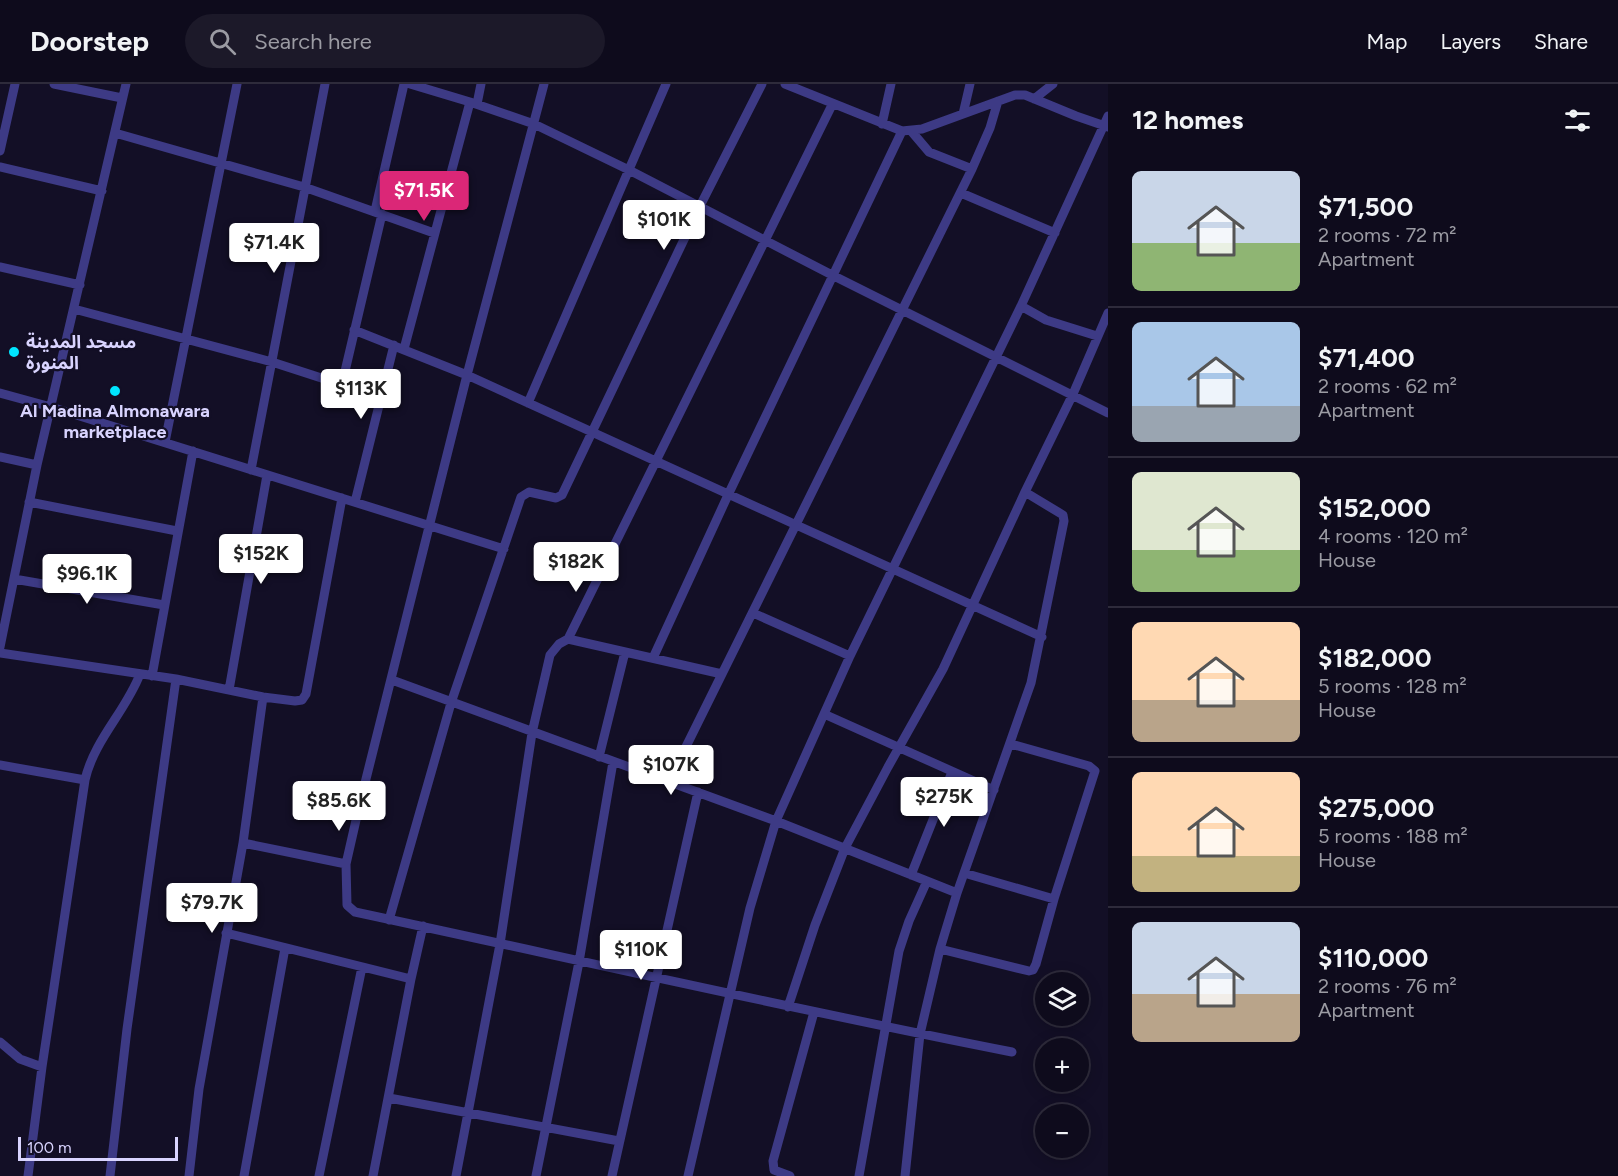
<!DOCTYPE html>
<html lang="en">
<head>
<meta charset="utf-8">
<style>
	body { margin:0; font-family:Figtree,"Noto Sans Arabic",sans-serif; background:#1c1929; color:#f1f3f6; height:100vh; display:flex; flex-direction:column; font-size:22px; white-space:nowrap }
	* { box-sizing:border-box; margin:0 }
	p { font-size:20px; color:#9b9ba3 }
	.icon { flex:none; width:33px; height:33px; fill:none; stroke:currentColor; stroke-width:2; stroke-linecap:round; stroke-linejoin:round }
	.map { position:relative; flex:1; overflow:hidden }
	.drawer { display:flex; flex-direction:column; background:#0e0b1c; width:510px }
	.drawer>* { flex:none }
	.fabs { position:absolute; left:1035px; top:888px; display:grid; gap:12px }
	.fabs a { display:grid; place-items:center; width:54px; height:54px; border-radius:50%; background:#0e0b1c; box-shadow:0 3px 15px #0003,0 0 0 2px #2e2b3b; font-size:30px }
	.scale { position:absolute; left:18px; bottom:15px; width:160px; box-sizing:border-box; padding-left:6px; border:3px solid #d9d4ff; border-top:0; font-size:16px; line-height:21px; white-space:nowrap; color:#d9d4ff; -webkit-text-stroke:4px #130f26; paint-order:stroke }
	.price { position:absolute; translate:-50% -51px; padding:0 14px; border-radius:6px; background:#fff; color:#222; font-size:20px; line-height:39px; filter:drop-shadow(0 2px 3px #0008) }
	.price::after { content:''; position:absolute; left:50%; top:36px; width:18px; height:14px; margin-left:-9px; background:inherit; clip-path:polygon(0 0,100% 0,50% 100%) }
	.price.on { background:#db2777; color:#fff }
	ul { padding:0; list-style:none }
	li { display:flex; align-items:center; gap:18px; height:150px; padding:0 24px }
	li+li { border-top:2px solid #2e2b3b }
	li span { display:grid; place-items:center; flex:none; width:168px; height:120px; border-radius:9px; color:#555 }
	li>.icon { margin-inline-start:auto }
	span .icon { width:72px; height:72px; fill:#fffc; stroke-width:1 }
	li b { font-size:26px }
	h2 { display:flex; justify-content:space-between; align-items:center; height:72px; padding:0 24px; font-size:26px }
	header { display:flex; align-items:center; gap:36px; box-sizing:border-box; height:84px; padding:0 30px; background:#0e0b1c; border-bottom:2px solid #2e2b3b }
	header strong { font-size:28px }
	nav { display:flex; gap:33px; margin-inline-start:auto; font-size:21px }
	.search { width:420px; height:54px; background:#1c1929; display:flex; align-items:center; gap:15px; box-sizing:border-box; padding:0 21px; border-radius:33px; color:#9b9ba3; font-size:22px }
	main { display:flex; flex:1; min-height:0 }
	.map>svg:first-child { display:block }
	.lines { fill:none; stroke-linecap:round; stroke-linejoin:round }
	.street { stroke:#3d3a85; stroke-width:9 }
	.poi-dot { fill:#00e5ff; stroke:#130f26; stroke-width:2 }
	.labels { text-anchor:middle; stroke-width:4.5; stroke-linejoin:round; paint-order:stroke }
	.poi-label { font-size:18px; font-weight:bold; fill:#d9d4ff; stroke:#130f26; text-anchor:start }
</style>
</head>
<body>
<header>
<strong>Doorstep</strong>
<div class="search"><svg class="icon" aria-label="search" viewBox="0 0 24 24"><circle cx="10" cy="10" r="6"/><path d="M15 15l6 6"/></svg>Search here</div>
<nav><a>Map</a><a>Layers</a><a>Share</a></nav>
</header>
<main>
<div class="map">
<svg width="1108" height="1092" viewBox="0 0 1108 1092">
	<rect width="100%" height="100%" fill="#130f26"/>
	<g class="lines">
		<path class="street" d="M54 0 122 14
			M410 0 470 18 534 40 629 86 834 192 1108 329
			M544 0 467 291 359 723 346 780 347 821 355 828C574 875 792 925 1012 968
			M785 0 902 47 922 45 1015 11H1025L1076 32 1108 43
			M1034 15 1053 0
			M477 20 481 0
			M963 30 970 0
			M882 40 891 0
			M912 48 929 68 972 85
			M115 49 304 103 434 149
			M0 67 15 0
			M0 83 102 107
			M961 109 1055 149
			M375 127 404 0
			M0 183 80 201
			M1021 222 1046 236 1097 252
			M74 225 272 278 380 313
			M354 246 467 291 1042 553
			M404 265 470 18
			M342 300 382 130
			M0 309 51 323 504 465
			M528 319 666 0
			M165 358 237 0
			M0 373 37 381
			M251 386 325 0
			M29 418 177 447
			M355 418 394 261
			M14 495 164 521
			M753 529 850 572
			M568 555 722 590
			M0 563 37 381 126 0
			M0 569 176 595 263 613 295 617 302 616 306 610 342 414
			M653 574 728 411 902 47
			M152 592 193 367
			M392 596 776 737 957 809
			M229 606 267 391
			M824 630 994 706
			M599 673 625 568
			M0 681 85 696
			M669 697 972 85 990 44 998 17
			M243 759 346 780
			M964 789 1054 815
			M911 791 952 688
			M389 836 451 619 521 413 529 408 556 414 562 411 700 122 762 0
			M226 849 411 895
			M940 865 1029 887 1033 886 1036 880 1054 815 1095 687 1089 682 1011 660
			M788 923 815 841 845 764 888 683 943 585 1025 408 1073 310 1108 229
			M0 958 20 975 42 983
			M389 1014 619 1057
			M28 1092 42 983 85 696C94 656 126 627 140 590
			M110 1092 127 945 176 595
			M189 1092 199 1005 243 759 263 613
			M244 1092 285 864
			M319 1092 362 883
			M373 1092 411 895 423 842
			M456 1092 500 860 532 649 550 571 559 560 568 555 832 21
			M536 1092 579 878 613 678
			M612 1092 698 708
			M688 1092 750 824 776 737 850 572 1021 222 1108 32
			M790 1092 774 1086 773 1077 814 928
			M859 1092 899 867 909 837 927 797
			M905 1092 920 950 940 865 957 809 1031 599 1064 437 1063 431 1025 408"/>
	</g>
	<g class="poi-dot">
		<circle cx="14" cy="268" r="6"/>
		<circle cx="115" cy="307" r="6"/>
	</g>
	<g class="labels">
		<g class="poi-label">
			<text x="26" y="264">مسجد المدينة<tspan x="26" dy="21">المنورة</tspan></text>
			<text x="115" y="333" text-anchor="middle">Al Madina Almonawara<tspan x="115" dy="21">marketplace</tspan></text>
		</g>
	</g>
</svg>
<div class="fabs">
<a><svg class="icon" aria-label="layers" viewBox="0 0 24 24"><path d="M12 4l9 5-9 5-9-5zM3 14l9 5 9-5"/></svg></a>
<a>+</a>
<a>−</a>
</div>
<div class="scale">100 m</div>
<b class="price on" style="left:424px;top:138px">$71.5K</b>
<b class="price" style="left:664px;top:167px">$101K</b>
<b class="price" style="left:274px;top:190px">$71.4K</b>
<b class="price" style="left:361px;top:336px">$113K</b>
<b class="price" style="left:261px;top:501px">$152K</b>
<b class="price" style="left:576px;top:509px">$182K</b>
<b class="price" style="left:87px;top:521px">$96.1K</b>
<b class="price" style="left:671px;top:712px">$107K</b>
<b class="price" style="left:944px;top:744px">$275K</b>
<b class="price" style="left:339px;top:748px">$85.6K</b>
<b class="price" style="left:212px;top:850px">$79.7K</b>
<b class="price" style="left:641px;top:897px">$110K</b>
</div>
<section class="drawer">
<h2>12 homes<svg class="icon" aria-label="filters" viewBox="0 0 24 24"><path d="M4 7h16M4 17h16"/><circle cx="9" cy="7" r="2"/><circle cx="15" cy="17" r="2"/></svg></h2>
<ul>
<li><span style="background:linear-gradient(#c9d6e8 60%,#8fb573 0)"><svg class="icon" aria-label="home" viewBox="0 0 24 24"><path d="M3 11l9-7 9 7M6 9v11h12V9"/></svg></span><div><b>$71,500</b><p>2 rooms · 72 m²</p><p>Apartment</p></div></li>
<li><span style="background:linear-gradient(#a9c7e8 70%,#9aa5b1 0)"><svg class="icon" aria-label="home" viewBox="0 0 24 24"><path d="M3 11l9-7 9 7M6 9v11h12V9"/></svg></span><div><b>$71,400</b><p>2 rooms · 62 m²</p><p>Apartment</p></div></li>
<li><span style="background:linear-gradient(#dfe7d0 65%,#8fb573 0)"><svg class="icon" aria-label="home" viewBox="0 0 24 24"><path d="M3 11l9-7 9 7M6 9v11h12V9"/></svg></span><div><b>$152,000</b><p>4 rooms · 120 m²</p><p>House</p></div></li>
<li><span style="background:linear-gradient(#ffd9b3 65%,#b9a48a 0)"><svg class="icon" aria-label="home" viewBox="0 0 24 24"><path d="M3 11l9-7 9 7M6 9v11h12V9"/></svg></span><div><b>$182,000</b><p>5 rooms · 128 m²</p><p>House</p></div></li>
<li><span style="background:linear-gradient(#ffd9b3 70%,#c2b280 0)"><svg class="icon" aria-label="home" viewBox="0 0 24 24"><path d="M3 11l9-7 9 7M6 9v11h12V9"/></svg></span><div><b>$275,000</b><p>5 rooms · 188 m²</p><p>House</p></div></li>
<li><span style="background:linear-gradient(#c9d6e8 60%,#b9a48a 0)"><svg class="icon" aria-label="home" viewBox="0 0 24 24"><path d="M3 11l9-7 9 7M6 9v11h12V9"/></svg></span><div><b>$110,000</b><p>2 rooms · 76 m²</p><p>Apartment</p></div></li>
</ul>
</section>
</main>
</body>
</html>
